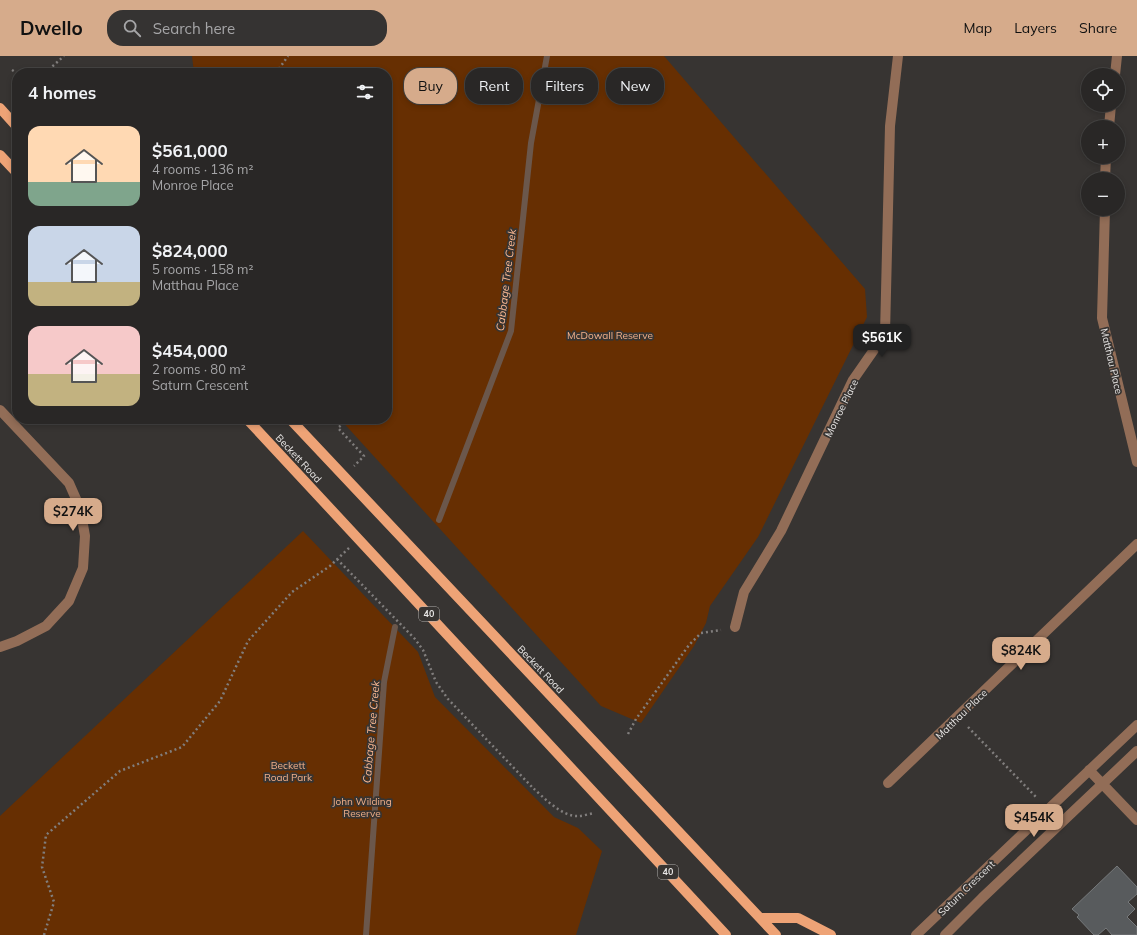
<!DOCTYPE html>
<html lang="en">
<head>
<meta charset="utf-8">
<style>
	body { margin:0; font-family:Mulish,sans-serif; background:#353332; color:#f1f3f6; height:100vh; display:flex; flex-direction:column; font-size:15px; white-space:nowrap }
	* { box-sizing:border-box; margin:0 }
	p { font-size:13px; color:#a5a5a7 }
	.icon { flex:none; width:22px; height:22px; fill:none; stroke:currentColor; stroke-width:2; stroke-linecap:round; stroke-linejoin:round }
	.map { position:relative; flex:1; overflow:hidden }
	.panel { position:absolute; left:12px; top:12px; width:380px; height:356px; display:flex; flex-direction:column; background:#292726; border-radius:16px; box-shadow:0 2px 6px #0003,0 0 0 1px #454443 }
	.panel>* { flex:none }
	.guide { position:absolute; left:404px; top:12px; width:380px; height:36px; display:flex; gap:8px }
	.controls { position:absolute; left:1081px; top:12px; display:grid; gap:8px }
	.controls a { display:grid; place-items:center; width:44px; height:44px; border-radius:50%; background:#292726; box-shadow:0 2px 6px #0003,0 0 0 1px #454443; font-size:20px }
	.price { position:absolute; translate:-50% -34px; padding:0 9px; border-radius:8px; background:#d6ab8b; color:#111; font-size:13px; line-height:26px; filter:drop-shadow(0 1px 2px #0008) }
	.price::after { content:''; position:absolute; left:50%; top:24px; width:12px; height:9px; margin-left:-6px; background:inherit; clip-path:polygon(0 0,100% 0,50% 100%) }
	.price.active { background:#222; color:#fff }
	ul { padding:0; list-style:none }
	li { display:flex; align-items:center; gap:12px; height:100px; padding:0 16px }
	li span { display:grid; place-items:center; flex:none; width:112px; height:80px; border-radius:12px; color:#555 }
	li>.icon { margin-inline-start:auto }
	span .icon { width:48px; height:48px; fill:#fffc; stroke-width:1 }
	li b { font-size:17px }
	h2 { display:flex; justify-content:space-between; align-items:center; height:48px; padding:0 16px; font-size:17px }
	.pill { padding:0 14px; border-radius:16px; background:#292726; box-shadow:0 2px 6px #0003,0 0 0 1px #454443; font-size:14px; line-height:36px }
	.pill.active { background:#d6ab8b; color:#111 }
	header { display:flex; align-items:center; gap:24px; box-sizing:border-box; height:56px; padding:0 20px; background:#d6ab8b; color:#111 }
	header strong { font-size:19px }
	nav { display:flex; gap:22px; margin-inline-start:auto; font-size:14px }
	.search { width:280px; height:36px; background:#353332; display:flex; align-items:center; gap:10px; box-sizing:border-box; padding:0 14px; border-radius:16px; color:#a5a5a7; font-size:15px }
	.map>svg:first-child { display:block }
	.green { fill:#672f02 }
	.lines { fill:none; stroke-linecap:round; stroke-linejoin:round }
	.stream { stroke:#6b574b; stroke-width:6 }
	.building { fill:#585b5d; stroke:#76797b }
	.path { stroke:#817e7d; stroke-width:2.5; stroke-dasharray:2 3; stroke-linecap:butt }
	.minor { stroke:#926d57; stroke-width:10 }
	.major { stroke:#eea376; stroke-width:10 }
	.labels { text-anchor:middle; stroke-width:3.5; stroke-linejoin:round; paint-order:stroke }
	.shield { fill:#373432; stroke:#b3b1af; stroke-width:1 }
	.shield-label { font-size:9px; font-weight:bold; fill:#e8e6e5 }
	.park-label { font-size:10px; fill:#f2b089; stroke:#373432 }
	.street-label { font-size:10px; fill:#e8e6e5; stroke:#373432 }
	.water-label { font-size:11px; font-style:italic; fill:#ffbb94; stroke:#373432 }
</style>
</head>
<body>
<header>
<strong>Dwello</strong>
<div class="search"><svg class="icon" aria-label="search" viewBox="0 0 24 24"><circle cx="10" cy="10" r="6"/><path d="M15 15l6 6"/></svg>Search here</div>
<nav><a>Map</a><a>Layers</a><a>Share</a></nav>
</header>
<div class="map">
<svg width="1137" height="879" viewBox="0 0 1137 879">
	<rect width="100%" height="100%" fill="#373432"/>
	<path class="green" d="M192 0H664L865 233 867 261 758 481 710 550 706 567 694 590 641 667 601 650 340 363H387V17H194Z
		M303 475 418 596 435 641 554 761 578 772 602 795 576 879H0V760Z"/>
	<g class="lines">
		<path class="stream" d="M439 464 511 275 531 87 547 0
			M366 879 384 626 395 571"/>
	</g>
	<path class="building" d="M1117 810 1137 831V838L1128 846 1135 853 1127 861 1137 871V879H1112L1106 872 1098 879H1094L1077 861 1079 859 1072 853Z"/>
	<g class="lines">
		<path class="path" d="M12 14 17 17
			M45 17 64 0
			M276 17 288 0
			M348 363 338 372 364 400 354 410
			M337 503 415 583 423 594 436 626 448 643 532 731C543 741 562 761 578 760 583 760 589 758 594 757
			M968 671 1036 741
			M628 678 636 663 689 589 701 577 721 574
			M44 879 54 846 42 811 46 779 120 715 182 691 220 645 248 585 292 536 330 510 349 492"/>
		<path class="minor" d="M1115 19 1117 0
			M1109 71 1111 49
			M1105 123 1106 101
			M1105 153 1102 262 1137 406
			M0 354 69 427 80 452 85 480 83 512 69 545 46 570 17 585 0 591
			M735 571 744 536 781 475 853 324 885 278 890 70 898 0
			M1089 714 1137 764
			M888 727 1137 488
			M916 879 1137 669
			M945 879 982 842 1137 695"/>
		<path class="major" d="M0 52 17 71
			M0 99 17 117
			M247 363 726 879
			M290 363 776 879
			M760 862H798L831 879"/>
	</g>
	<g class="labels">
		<g class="shield">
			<rect x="419" y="551" width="20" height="14" rx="3"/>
			<rect x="658" y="809" width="20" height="14" rx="3"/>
		</g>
		<g class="shield-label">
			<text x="429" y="561">40</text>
			<text x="668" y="819">40</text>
		</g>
		<g class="park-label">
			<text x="610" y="283">McDowall Reserve</text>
			<text x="288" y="713">Beckett<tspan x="288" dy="12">Road Park</tspan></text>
			<text x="362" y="749">John Wilding<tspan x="362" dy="12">Reserve</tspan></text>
		</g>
		<g class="street-label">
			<text transform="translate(1112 305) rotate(77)" y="4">Matthau Place</text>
			<text transform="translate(841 352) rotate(-64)" y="4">Monroe Place</text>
			<text transform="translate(299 402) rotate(47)" y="4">Beckett Road</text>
			<text transform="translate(541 613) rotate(46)" y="4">Beckett Road</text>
			<text transform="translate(961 658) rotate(-44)" y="4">Matthau Place</text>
			<text transform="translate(966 832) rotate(-44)" y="4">Saturn Crescent</text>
		</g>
		<g class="water-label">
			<text transform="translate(506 224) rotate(-83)" y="4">Cabbage Tree Creek</text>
			<text transform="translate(371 676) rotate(-85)" y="4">Cabbage Tree Creek</text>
		</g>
	</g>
</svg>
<div class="controls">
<a><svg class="icon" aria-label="locate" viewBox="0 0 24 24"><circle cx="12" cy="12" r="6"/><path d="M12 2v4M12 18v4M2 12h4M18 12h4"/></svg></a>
<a>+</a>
<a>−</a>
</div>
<b class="price active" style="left:882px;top:302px">$561K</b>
<b class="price" style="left:73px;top:476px">$274K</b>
<b class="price" style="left:1021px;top:615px">$824K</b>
<b class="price" style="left:1034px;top:782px">$454K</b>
<div class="guide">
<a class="pill active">Buy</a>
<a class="pill">Rent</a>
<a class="pill">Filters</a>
<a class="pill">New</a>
</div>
<section class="panel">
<h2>4 homes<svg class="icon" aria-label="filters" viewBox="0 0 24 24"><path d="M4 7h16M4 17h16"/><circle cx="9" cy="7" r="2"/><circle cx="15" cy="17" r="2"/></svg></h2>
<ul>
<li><span style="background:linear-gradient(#ffd9b3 70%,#7fa58c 0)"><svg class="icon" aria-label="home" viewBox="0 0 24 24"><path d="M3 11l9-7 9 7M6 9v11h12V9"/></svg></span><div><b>$561,000</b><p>4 rooms · 136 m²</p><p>Monroe Place</p></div></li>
<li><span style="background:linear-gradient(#c9d6e8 70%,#c2b280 0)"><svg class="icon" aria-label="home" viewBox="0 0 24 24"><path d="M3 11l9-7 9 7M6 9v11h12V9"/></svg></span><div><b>$824,000</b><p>5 rooms · 158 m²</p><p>Matthau Place</p></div></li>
<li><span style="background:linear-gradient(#f6c9c9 60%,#c2b280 0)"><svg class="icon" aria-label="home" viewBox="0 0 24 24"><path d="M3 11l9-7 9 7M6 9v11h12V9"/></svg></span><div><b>$454,000</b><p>2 rooms · 80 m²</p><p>Saturn Crescent</p></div></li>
</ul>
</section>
</div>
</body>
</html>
